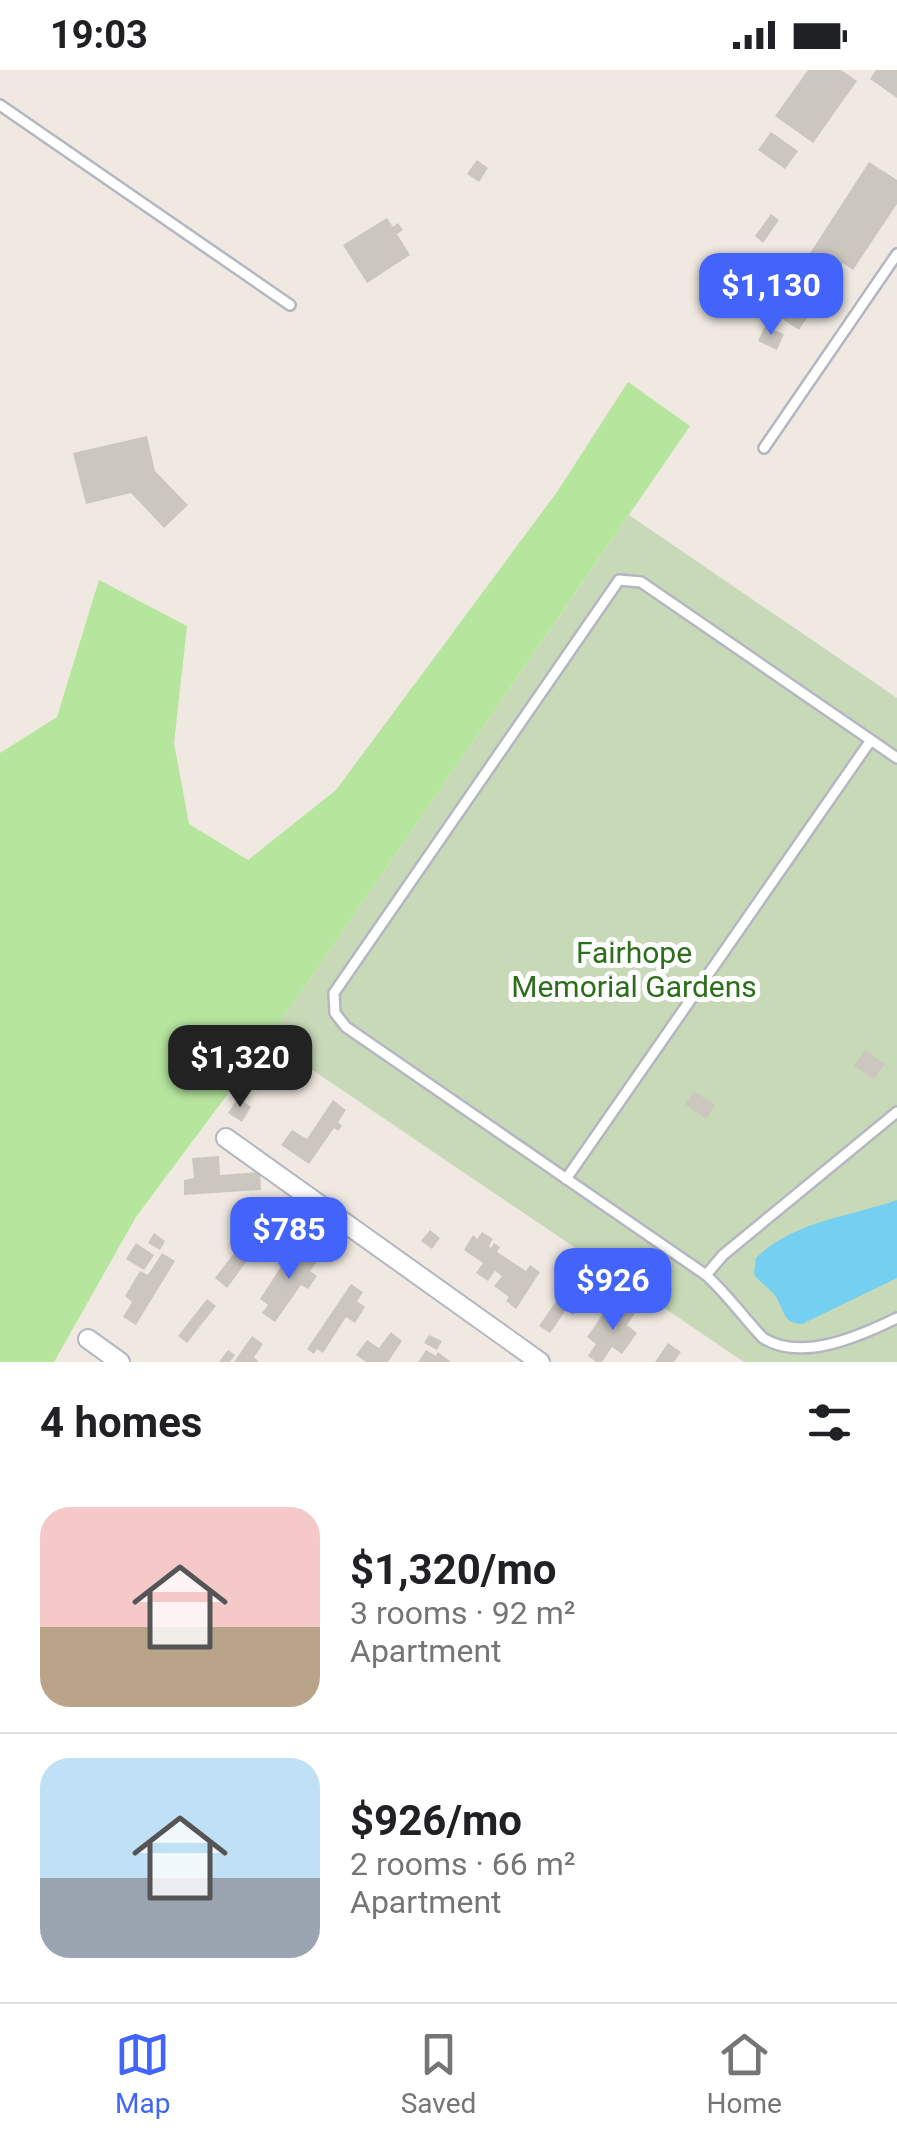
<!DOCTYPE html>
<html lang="en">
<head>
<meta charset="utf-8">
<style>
	body { margin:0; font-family:Roboto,sans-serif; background:#f6f6f6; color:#202124; height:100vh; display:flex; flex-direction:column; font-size:38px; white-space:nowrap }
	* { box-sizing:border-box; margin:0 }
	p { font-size:32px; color:#757577 }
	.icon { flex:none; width:55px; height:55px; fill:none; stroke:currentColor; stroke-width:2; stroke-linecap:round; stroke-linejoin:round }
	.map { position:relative; height:1292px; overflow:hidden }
	.drawer { display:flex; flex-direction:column; background:#fff; flex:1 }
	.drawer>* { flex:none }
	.price { position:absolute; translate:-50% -85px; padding:0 22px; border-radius:20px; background:#4264fb; color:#fff; font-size:32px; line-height:65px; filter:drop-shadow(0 2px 5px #0008) }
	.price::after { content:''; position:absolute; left:50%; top:60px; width:30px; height:22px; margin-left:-15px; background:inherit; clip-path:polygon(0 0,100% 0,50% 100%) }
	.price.active { background:#222; color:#fff }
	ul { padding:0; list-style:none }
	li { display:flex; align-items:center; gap:30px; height:250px; padding:0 40px }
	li+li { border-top:2px solid #e0e0e0 }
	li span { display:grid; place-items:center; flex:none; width:280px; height:200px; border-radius:30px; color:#555 }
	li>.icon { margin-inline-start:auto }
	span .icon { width:120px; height:120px; fill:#fffc; stroke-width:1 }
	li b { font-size:42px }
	h2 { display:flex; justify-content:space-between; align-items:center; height:120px; padding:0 40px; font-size:42px }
	.status { display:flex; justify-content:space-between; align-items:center; height:70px; padding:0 50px; background:#fff; direction:ltr }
	.status svg { height:28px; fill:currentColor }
	.dock { display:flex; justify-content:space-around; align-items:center; height:140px; border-top:2px solid #e0e0e0; background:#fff; font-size:28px; color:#757577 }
	.dock a { display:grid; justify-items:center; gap:5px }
	.dock .active { color:#4264fb }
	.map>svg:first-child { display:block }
	.green { fill:#b6e59e }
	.cemetery { fill:#c8d9b8 }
	.water { fill:#75cff0 }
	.building { fill:#cbc7bf }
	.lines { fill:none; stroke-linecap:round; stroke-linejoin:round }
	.service-casing { stroke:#b4b7c1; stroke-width:14 }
	.minor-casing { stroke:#b4b7c1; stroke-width:22 }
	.service { stroke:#fff; stroke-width:9 }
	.minor { stroke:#fff; stroke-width:18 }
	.labels { text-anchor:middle; stroke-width:10; stroke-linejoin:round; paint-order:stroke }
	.park-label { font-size:30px; fill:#2c6e1b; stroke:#fff }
</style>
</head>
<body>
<div class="status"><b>19:03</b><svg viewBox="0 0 49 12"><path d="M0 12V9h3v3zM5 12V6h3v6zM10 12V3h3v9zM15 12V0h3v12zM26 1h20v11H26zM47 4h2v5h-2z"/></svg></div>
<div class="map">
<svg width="897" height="1292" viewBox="0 0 897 1292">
	<rect width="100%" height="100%" fill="#efe9e1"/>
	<path class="green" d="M628 312 690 356 268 970 136 1147 54 1292H0V683L57 647 99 510 187 556 174 673 189 754 248 790 336 720 557 422Z"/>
	<path class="cemetery" d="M629 445 897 628V1292H744L268 970Z"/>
	<path class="water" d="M897 1130V1208L802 1254C781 1254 785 1237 773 1223 767 1216 760 1213 754 1204L756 1188C794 1151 849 1147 897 1130Z"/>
	<path class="building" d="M808 0H841L857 11 813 73 775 46Z
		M876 0H897V28L870 9Z
		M771 62 798 81 785 99 758 80Z
		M477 90 488 98 479 112 467 104Z
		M869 92 897 110V134L853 200 843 193 799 260 772 242Z
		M771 144 779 150 763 173 755 166Z
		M387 148 393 157 398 153 403 160 397 164 410 185 367 213 343 175Z
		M765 256 784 264 777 280 758 271Z
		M147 366 155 401 188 435 164 458 131 423 86 434 73 383Z
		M865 980 885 994 874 1009 854 996Z
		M694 1021 715 1035 706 1049 685 1034Z
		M238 1028 251 1037 242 1052 228 1043Z
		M333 1030 346 1040 338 1052 342 1056 338 1061 334 1058 309 1094 281 1075 292 1060 307 1069Z
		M219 1086 220 1105 260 1102 261 1120 184 1125V1110L194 1108 192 1088Z
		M256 1154 267 1164 227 1218 215 1208Z
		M430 1160 440 1168 432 1179 421 1171Z
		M482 1162 493 1169 489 1176 491 1178 494 1173 500 1177 497 1182 526 1201 530 1195 540 1202 516 1239 506 1231 509 1227 494 1216 502 1206 495 1201 488 1211 476 1203 483 1193 464 1180 473 1165 477 1169Z
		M154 1163 165 1171 160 1180 148 1173Z
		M136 1173 154 1185 144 1200 126 1189Z
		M293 1178 304 1185 307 1180 320 1188 310 1201 317 1206 308 1219 301 1215 275 1252 262 1243 268 1235 260 1229Z
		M162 1183 175 1191 136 1255 123 1247 132 1232 125 1226 140 1201 148 1205Z
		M577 1201 587 1209 579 1222 585 1228 573 1245 566 1240 550 1263 539 1256Z
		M351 1214 363 1222 357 1231 365 1237 355 1253 346 1247 323 1283 317 1279 314 1284 307 1279Z
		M207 1229 216 1236 187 1273 178 1266Z
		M625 1230 638 1239 627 1255 637 1263 622 1284 612 1277 602 1292H596L588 1286 596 1274 587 1267 603 1244 612 1250Z
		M391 1262 402 1271 388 1292H366L356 1285 367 1270 379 1278Z
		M429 1265 442 1271 437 1280 424 1273Z
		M252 1266 263 1274 254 1287 259 1292H234Z
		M668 1273 681 1282 674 1292H655Z
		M228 1280 235 1285 230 1292H219Z
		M426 1280 436 1286 438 1282 451 1292H418Z"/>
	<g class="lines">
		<g class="service-casing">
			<path id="service" d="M0 35 290 235
				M764 378 897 184
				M897 688 641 512 619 510 334 923 335 943 346 957 706 1205C727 1224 743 1247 763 1268 801 1292 858 1267 897 1248
				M566 1109 871 670
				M706 1205 723 1185 897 1042"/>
		</g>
		<g class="minor-casing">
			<path id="minor" d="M226 1068 540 1292
				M88 1269 120 1292"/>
		</g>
		<use href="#service" class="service"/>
		<use href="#minor" class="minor"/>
	</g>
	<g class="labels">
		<g class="park-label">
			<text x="634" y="893">Fairhope<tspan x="634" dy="34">Memorial Gardens</tspan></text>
		</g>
	</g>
</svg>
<b class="price" style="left:771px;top:268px">$1,130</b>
<b class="price active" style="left:240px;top:1040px">$1,320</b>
<b class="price" style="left:289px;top:1212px">$785</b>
<b class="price" style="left:613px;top:1263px">$926</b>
</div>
<section class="drawer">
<h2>4 homes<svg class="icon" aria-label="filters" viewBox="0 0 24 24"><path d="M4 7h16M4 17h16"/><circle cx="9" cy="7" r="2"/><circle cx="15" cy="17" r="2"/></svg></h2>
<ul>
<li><span style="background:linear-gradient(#f6c9c9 60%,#b9a48a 0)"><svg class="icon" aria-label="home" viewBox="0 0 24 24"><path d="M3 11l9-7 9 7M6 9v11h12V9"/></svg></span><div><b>$1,320/mo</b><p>3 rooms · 92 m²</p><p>Apartment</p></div></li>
<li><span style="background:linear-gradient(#bfe0f5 60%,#9aa5b1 0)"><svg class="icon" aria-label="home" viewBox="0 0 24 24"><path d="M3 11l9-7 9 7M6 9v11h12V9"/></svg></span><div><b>$926/mo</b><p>2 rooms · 66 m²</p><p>Apartment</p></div></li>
</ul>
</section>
<nav class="dock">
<a class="active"><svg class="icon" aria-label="map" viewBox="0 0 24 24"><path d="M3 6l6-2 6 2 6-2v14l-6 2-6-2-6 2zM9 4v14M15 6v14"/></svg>Map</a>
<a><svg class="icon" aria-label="saved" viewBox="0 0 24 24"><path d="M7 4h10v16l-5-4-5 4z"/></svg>Saved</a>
<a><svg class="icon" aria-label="home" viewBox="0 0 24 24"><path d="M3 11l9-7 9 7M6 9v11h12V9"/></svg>Home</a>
</nav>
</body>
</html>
